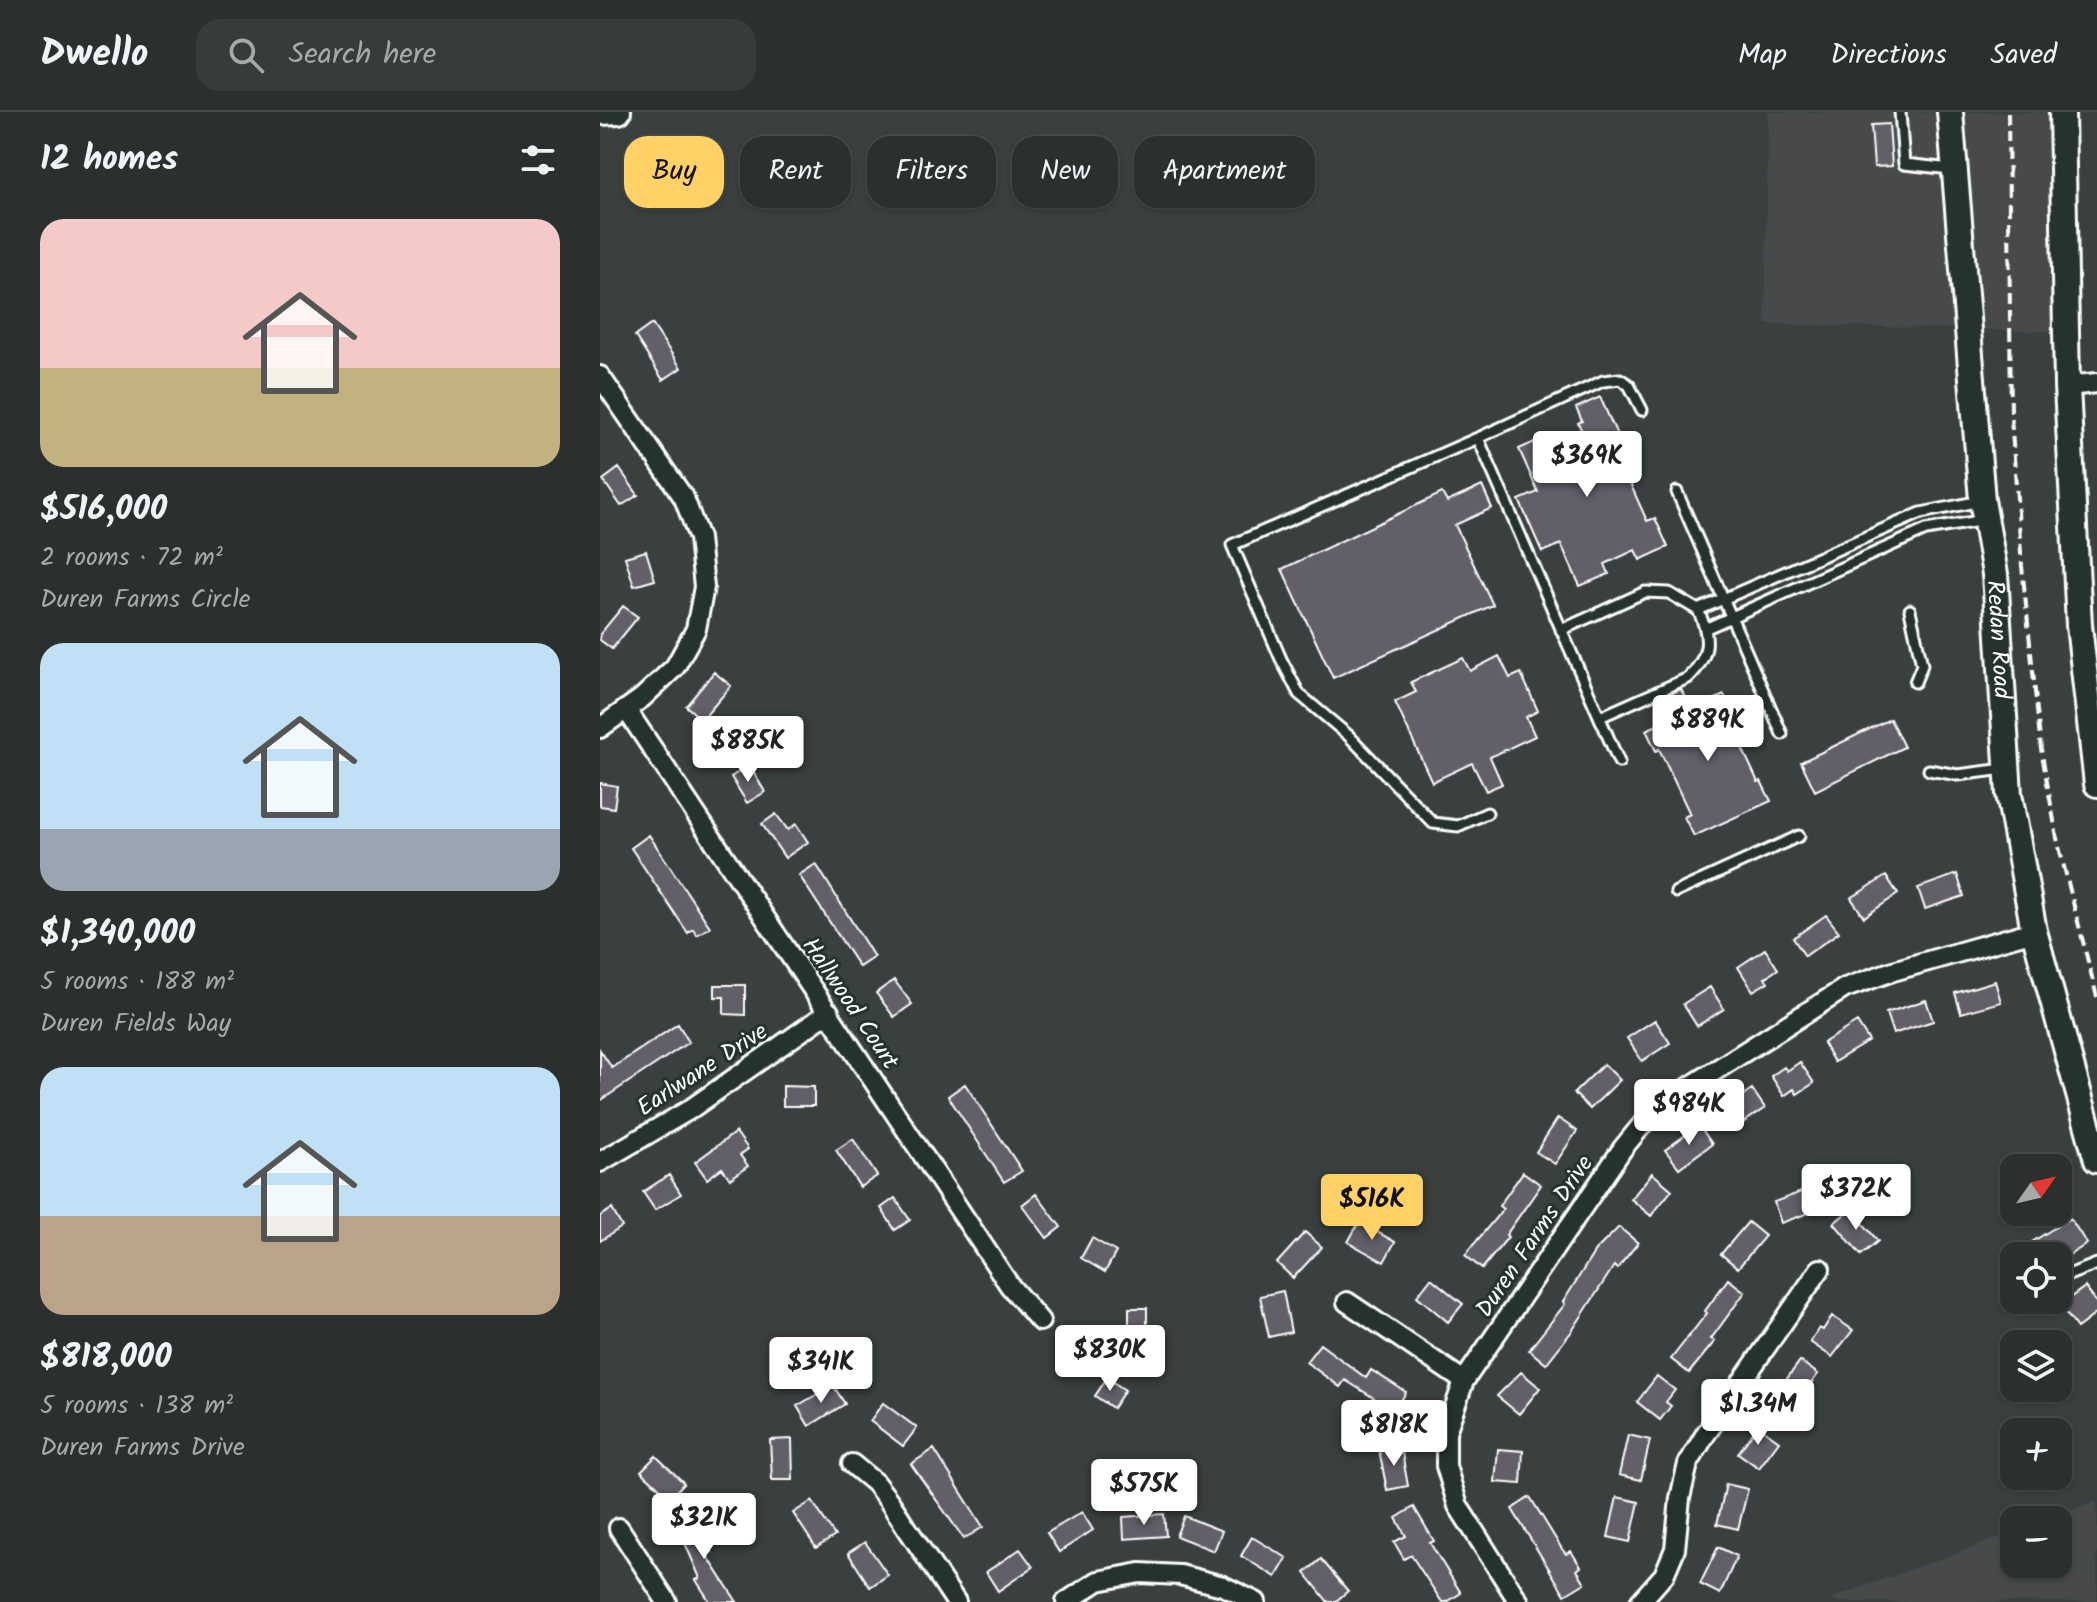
<!DOCTYPE html>
<html lang="en">
<head>
<meta charset="utf-8">
<style>
	body { margin:0; font-family:Kalam,sans-serif; background:#373c3b; color:#f1f3f6; height:100vh; display:flex; flex-direction:column; font-size:30px; white-space:nowrap }
	* { box-sizing:border-box; margin:0 }
	p { font-size:26px; color:#a6a9aa }
	.icon { flex:none; width:44px; height:44px; fill:none; stroke:currentColor; stroke-width:2; stroke-linecap:round; stroke-linejoin:round }
	.map { position:relative; flex:1; overflow:hidden }
	.drawer { display:flex; flex-direction:column; background:#2b302f; width:600px }
	.drawer>* { flex:none }
	.guide { position:absolute; left:24px; top:24px; width:760px; height:72px; display:flex; gap:16px }
	.needle { width:52px; rotate:56deg }
	.tools { position:absolute; left:1400px; top:1042px; display:grid; gap:16px }
	.tools a { display:grid; place-items:center; width:72px; height:72px; border-radius:16px; background:#2b302f; box-shadow:0 2px 6px #0004,0 0 0 2px #474b4b; font-size:40px }
	.price { position:absolute; translate:-50% -68px; padding:0 18px; border-radius:8px; background:#fff; color:#222; font-size:26px; line-height:52px; filter:drop-shadow(0 2px 4px #0008) }
	.price::after { content:''; position:absolute; left:50%; top:48px; width:24px; height:18px; margin-left:-12px; background:inherit; clip-path:polygon(0 0,100% 0,50% 100%) }
	.price.selected { background:#ffd166; color:#111 }
	ul { padding:0; list-style:none }
	li { display:grid; align-content:center; gap:16px; height:424px; padding:0 40px }
	li span { display:grid; place-items:center; height:248px; border-radius:24px; color:#555 }
	li>.icon { margin-inline-start:auto }
	span .icon { width:144px; height:144px; fill:#fffc; stroke-width:1 }
	li b { font-size:34px }
	h2 { display:flex; justify-content:space-between; align-items:center; height:96px; padding:0 40px; font-size:34px }
	.tag { padding:0 28px; border-radius:24px; background:#2b302f; box-shadow:0 2px 6px #0004,0 0 0 2px #474b4b; font-size:28px; line-height:72px }
	.tag.selected { background:#ffd166; color:#111 }
	header { display:flex; align-items:center; gap:48px; box-sizing:border-box; height:112px; padding:0 40px; background:#2b302f; border-bottom:2px solid #474b4b }
	header strong { font-size:38px }
	nav { display:flex; gap:44px; margin-inline-start:auto; font-size:28px }
	.search { width:560px; height:72px; background:#373c3b; display:flex; align-items:center; gap:20px; box-sizing:border-box; padding:0 28px; border-radius:24px; color:#a6a9aa; font-size:30px }
	main { display:flex; flex:1; min-height:0 }
	.map>svg:first-child { display:block }
	.built { fill:#46494c }
	.building { fill:#645e69; stroke:#fff; stroke-width:2 }
	.lines { fill:none; stroke-linecap:round; stroke-linejoin:round }
	.service-casing { stroke:#fff; stroke-width:15 }
	.minor-casing { stroke:#fff; stroke-width:24 }
	.tertiary-casing { stroke:#fff; stroke-width:28 }
	.secondary-casing { stroke:#fff; stroke-width:30 }
	.service { stroke:#26332d; stroke-width:9 }
	.minor { stroke:#26332d; stroke-width:18 }
	.tertiary { stroke:#26332d; stroke-width:22 }
	.secondary { stroke:#26332d; stroke-width:24 }
	.rail { stroke:#fff; stroke-width:4; stroke-dasharray:12 6; stroke-linecap:butt }
	.labels { text-anchor:middle; stroke-width:6; stroke-linejoin:round; paint-order:stroke }
	.street-label { font-size:24px; fill:#fff; stroke:#26332d }
</style>
</head>
<body>
<header>
<strong>Dwello</strong>
<div class="search"><svg class="icon" aria-label="search" viewBox="0 0 24 24"><circle cx="10" cy="10" r="6"/><path d="M15 15l6 6"/></svg>Search here</div>
<nav><a>Map</a><a>Directions</a><a>Saved</a></nav>
</header>
<main>
<section class="drawer">
<h2>12 homes<svg class="icon" aria-label="filters" viewBox="0 0 24 24"><path d="M4 7h16M4 17h16"/><circle cx="9" cy="7" r="2"/><circle cx="15" cy="17" r="2"/></svg></h2>
<ul>
<li><span style="background:linear-gradient(#f6c9c9 60%,#c2b280 0)"><svg class="icon" aria-label="home" viewBox="0 0 24 24"><path d="M3 11l9-7 9 7M6 9v11h12V9"/></svg></span><div><b>$516,000</b><p>2 rooms · 72 m²</p><p>Duren Farms Circle</p></div></li>
<li><span style="background:linear-gradient(#bfe0f5 75%,#9aa5b1 0)"><svg class="icon" aria-label="home" viewBox="0 0 24 24"><path d="M3 11l9-7 9 7M6 9v11h12V9"/></svg></span><div><b>$1,340,000</b><p>5 rooms · 188 m²</p><p>Duren Fields Way</p></div></li>
<li><span style="background:linear-gradient(#bfe0f5 60%,#b9a48a 0)"><svg class="icon" aria-label="home" viewBox="0 0 24 24"><path d="M3 11l9-7 9 7M6 9v11h12V9"/></svg></span><div><b>$818,000</b><p>5 rooms · 138 m²</p><p>Duren Farms Drive</p></div></li>
</ul>
</section>
<div class="map">
<svg width="1497" height="1490" viewBox="0 0 1497 1490">
	<rect width="100%" height="100%" fill="#39403f"/>
	<filter id="ink" filterUnits="userSpaceOnUse"><feTurbulence type="fractalNoise" baseFrequency=".0125" numOctaves="2"/><feDisplacementMap in="SourceGraphic" scale="16" xChannelSelector="R" yChannelSelector="G"/><feConvolveMatrix kernelMatrix="1 2 1 2 8 2 1 2 1" color-interpolation-filters="sRGB"/></filter>
	<g filter="url(#ink)">
		<path class="built" d="M1168 0H1463L1474 220 1165 212Z
			M1497 1389V1490H1235L1232 1486 1414 1420V1452H1458V1408H1446Z"/>
		<path class="building" d="M1289 12 1292 54 1274 55 1271 13Z
			M52 212 81 256 63 268 35 224Z
			M1000 285 1019 327 1012 331 1047 409 1055 406 1068 435 1040 448 1035 438 1005 452 1009 462 980 474 961 432 942 440 919 388 938 380 919 337 948 324 952 333 982 319 978 311 982 309 976 296Z
			M19 356 38 383 21 394 3 368Z
			M882 374 892 396 855 413 893 493 733 566 682 457 842 381 847 390Z
			M46 439 55 468 34 474 25 445Z
			M23 494 38 505 12 537 0 528V522Z
			M899 544 910 566 921 561 938 599 926 605 935 624 890 645 902 672 886 679 872 651 832 670 795 590 816 580 811 570 863 546 870 559Z
			M114 560 131 574 102 608 86 594Z
			M1081 577 1091 598 1124 583 1133 603 1128 606 1158 670 1161 669 1171 689 1094 724 1084 705 1090 702 1059 637 1056 639 1046 618 1079 603 1069 582Z
			M1290 607 1304 635 1215 679 1201 650Z
			M149 653 165 680 147 691 131 665Z
			M0 671 17 674 14 696 0 694Z
			M176 702 188 718 196 712 208 730 185 746 162 712Z
			M49 723 110 815 97 823 93 817 88 821 31 736Z
			M216 752 274 845 259 855 199 763Z
			M1357 762 1364 784 1325 797 1318 776Z
			M1286 764 1298 782 1264 805 1251 786Z
			M1226 803 1239 820 1205 844 1193 826Z
			M1165 837 1178 857 1165 866 1168 870 1153 879 1138 855Z
			M294 868 312 892 294 905 276 881Z
			M1395 869 1401 890 1361 901 1355 881Z
			M115 873H145V903L124 902V885H115Z
			M1110 875 1124 897 1097 914 1083 892Z
			M1326 888 1333 909 1293 922 1286 901Z
			M1055 908 1070 931 1042 949 1027 926Z
			M1257 910 1269 929 1234 950 1223 931Z
			M78 912 89 930 0 989V938L12 956Z
			M1200 950 1214 971 1197 982 1194 977 1184 984 1171 964 1184 955 1187 959Z
			M1004 952 1020 968 990 997 974 981Z
			M365 972 422 1059 404 1070 348 984Z
			M183 974 214 975V994H183Z
			M1152 977 1165 996 1132 1018 1120 1000Z
			M958 1006 977 1019 955 1052 936 1040Z
			M1099 1013 1112 1032 1079 1056 1065 1038Z
			M136 1020 148 1037 140 1043 148 1054 130 1067 122 1056 107 1067 95 1050Z
			M253 1027 277 1064 260 1075 236 1038Z
			M923 1060 941 1073 906 1123 908 1125 882 1157 865 1143 903 1097 899 1094Z
			M1052 1061 1072 1078 1051 1104 1031 1087Z
			M69 1063 81 1082 55 1098 43 1080Z
			M1212 1076 1220 1097 1181 1111 1174 1090Z
			M436 1082 461 1115 447 1126 422 1093Z
			M295 1086 310 1108 295 1118 281 1096Z
			M12 1097 22 1115 0 1129V1104Z
			M1251 1097 1278 1129 1261 1143 1234 1111Z
			M1470 1106 1487 1132 1458 1150V1144H1441L1432 1130Z
			M759 1110 795 1130 784 1150 748 1130Z
			M1148 1110 1165 1124 1138 1156 1121 1142Z
			M1019 1115 1038 1131 1017 1157 1014 1154 972 1219 946 1252 929 1238 965 1192 963 1190 995 1139Z
			M705 1120 722 1135 693 1166 677 1151Z
			M492 1126 516 1140 505 1160 481 1146Z
			M831 1166 863 1192 848 1210 817 1184Z
			M1128 1167 1145 1180 1111 1227 1115 1229 1089 1261 1071 1247 1107 1201 1105 1199Z
			M1485 1175 1497 1191V1201L1477 1216 1460 1193Z
			M683 1179 691 1220 669 1225 660 1184Z
			M529 1196H547V1227L529 1228Z
			M1232 1204 1253 1218 1232 1245 1210 1230 1219 1216 1223 1218Z
			M720 1232 766 1266 771 1258 806 1280 795 1299 745 1268 740 1275 706 1250Z
			M1200 1249 1218 1262 1193 1296 1175 1283Z
			M921 1260 940 1276 919 1302 897 1284Z
			M1057 1264 1075 1278 1066 1290 1071 1294 1060 1308 1037 1290Z
			M507 1266 525 1278 513 1296 495 1284Z
			M233 1273 245 1292 209 1314 197 1294Z
			M283 1291 317 1316 303 1334 270 1309Z
			M1158 1314 1179 1329 1159 1356 1138 1341Z
			M1028 1323 1050 1328 1041 1368 1019 1363Z
			M192 1327 193 1368H172L170 1328Z
			M801 1335 808 1374 787 1378 779 1338Z
			M334 1337 383 1415 364 1427 311 1352Z
			M898 1337 923 1339 921 1372 895 1370Z
			M56 1344 84 1371 70 1386 41 1359Z
			M1126 1372 1148 1377 1138 1417 1117 1412Z
			M930 1385 962 1437 966 1442 971 1439 981 1455 977 1458 985 1471 965 1483 912 1397Z
			M1017 1385 1039 1390 1030 1430 1008 1425Z
			M212 1389 235 1424 216 1436 193 1401Z
			M814 1395 834 1429 830 1431 861 1481 847 1490H842L811 1443 804 1447 794 1430 806 1424 796 1406Z
			M482 1400 493 1418 459 1440 447 1421Z
			M96 1401 112 1440 106 1442 137 1490H110L96 1468 100 1466 76 1410Z
			M564 1402 566 1424 524 1427 523 1405Z
			M584 1404 622 1419 614 1439 576 1424Z
			M652 1425 687 1446 676 1465 641 1444Z
			M265 1430 288 1463 270 1475 248 1441Z
			M1118 1435 1137 1444 1120 1482 1100 1472Z
			M420 1437 433 1455 398 1479 386 1460Z
			M721 1447 748 1479 735 1490H728L705 1461Z"/>
		<g class="lines">
			<g class="service-casing">
				<path id="service" d="M1300 0 1304 52 1351 57
					M878 326 632 433 681 547 699 582 749 624 833 711 858 714 887 701
					M1077 380 1182 622
					M1310 498 1322 553 1315 570
					M1107 516 1326 418 1385 408
					M961 518 1045 480 1069 481 1098 498 1321 401 1380 389
					M1000 605 1088 566C1110 545 1111 525 1098 498
					M1019 650 878 326 1003 269 1020 267 1029 273 1042 298
					M1329 658 1358 663 1404 657
					M1076 780 1199 724
					M1458 1167 1497 1152"/>
			</g>
			<g class="minor-casing">
				<path id="minor" d="M0 264 84 386 99 426 104 475 96 517 75 555 42 586 0 616
					M1467 274 1497 271
					M26 597 410 1174 440 1209
					M0 1050 89 998 229 900
					M747 1190 864 1269
					M252 1352 275 1371 289 1389 356 1490
					M19 1416 67 1490
					M466 1490 498 1469 540 1461 580 1463 623 1474 656 1490
					M919 1490 858 1394 846 1354V1320L864 1269 1023 1036 1046 1008 1080 981 1245 876 1293 859 1434 819
					M1040 1490 1064 1463 1075 1437 1080 1386 1088 1352 1105 1323 1220 1157"/>
			</g>
			<g class="tertiary-casing">
				<path id="tertiary" d="M0 1 19 0"/>
			</g>
			<g class="secondary-casing">
				<g id="secondary">
					<path id="s1" d="M1350 0 1382 388 1395 462 1409 682 1434 819 1497 1048"/>
					<path d="M1462 0 1467 274 1479 513 1497 672"/>
				</g>
			</g>
			<use href="#service" class="service"/>
			<use href="#minor" class="minor"/>
			<use href="#tertiary" class="tertiary"/>
			<use href="#secondary" class="secondary"/>
			<path class="rail" d="M1408 0 1411 305 1422 454 1441 637 1458 731 1497 885"/>
		</g>
	</g>
	<g class="labels">
		<g class="street-label">
			<text dy="8" stroke="none"><textPath href="#s1" startOffset="530">Redan Road</textPath></text>
			<text transform="translate(251 891) rotate(56)" y="8">Hallwood Court</text>
			<text transform="translate(102 957) rotate(-33)" y="8">Earlwane Drive</text>
			<text transform="translate(934 1124) rotate(-56)" y="8">Duren Farms Drive</text>
		</g>
	</g>
</svg>
<div class="tools">
<a><svg class="needle" viewBox="-14 -14 28 28"><path d="M0-13l5 13h-10z" fill="#e53935"/><path d="M0 13l5-13h-10z" fill="#a6a9aa"/></svg></a>
<a><svg class="icon" aria-label="locate" viewBox="0 0 24 24"><circle cx="12" cy="12" r="6"/><path d="M12 2v4M12 18v4M2 12h4M18 12h4"/></svg></a>
<a><svg class="icon" aria-label="layers" viewBox="0 0 24 24"><path d="M12 4l9 5-9 5-9-5zM3 14l9 5 9-5"/></svg></a>
<a>+</a>
<a>−</a>
</div>
<b class="price" style="left:987px;top:387px">$369K</b>
<b class="price" style="left:1108px;top:651px">$889K</b>
<b class="price" style="left:148px;top:672px">$885K</b>
<b class="price" style="left:1089px;top:1035px">$984K</b>
<b class="price" style="left:1256px;top:1120px">$372K</b>
<b class="price selected" style="left:772px;top:1130px">$516K</b>
<b class="price" style="left:510px;top:1281px">$830K</b>
<b class="price" style="left:221px;top:1293px">$341K</b>
<b class="price" style="left:1158px;top:1335px">$1.34M</b>
<b class="price" style="left:794px;top:1356px">$818K</b>
<b class="price" style="left:544px;top:1415px">$575K</b>
<b class="price" style="left:104px;top:1449px">$321K</b>
<div class="guide">
<a class="tag selected">Buy</a>
<a class="tag">Rent</a>
<a class="tag">Filters</a>
<a class="tag">New</a>
<a class="tag">Apartment</a>
</div>
</div>
</main>
</body>
</html>
